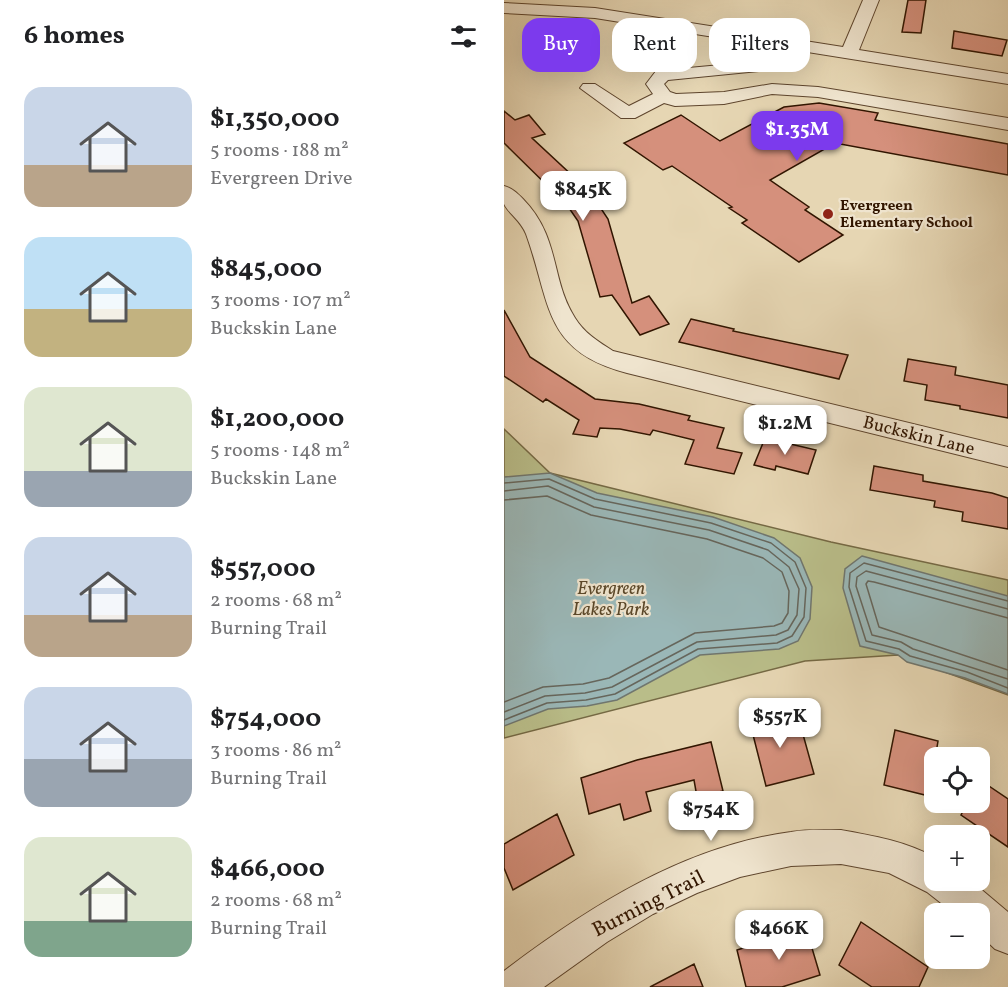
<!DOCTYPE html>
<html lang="en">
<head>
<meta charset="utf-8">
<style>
	body { margin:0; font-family:Vollkorn,serif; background:#f6f6f6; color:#202124; height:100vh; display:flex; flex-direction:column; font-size:22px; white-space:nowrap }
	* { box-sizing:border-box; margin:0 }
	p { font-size:20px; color:#757577 }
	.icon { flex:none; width:33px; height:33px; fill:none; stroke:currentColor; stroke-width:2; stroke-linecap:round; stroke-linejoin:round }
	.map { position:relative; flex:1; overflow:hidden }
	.drawer { display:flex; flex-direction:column; background:#fff; width:504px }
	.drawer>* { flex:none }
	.guide { position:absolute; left:18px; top:18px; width:396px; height:54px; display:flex; gap:12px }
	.controls { position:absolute; left:420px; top:747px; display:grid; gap:12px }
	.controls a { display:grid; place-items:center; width:66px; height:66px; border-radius:12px; background:#fff; box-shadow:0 6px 24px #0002; font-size:30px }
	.price { position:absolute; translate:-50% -51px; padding:0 14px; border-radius:12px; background:#fff; color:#222; font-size:20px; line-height:39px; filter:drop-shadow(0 2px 3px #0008) }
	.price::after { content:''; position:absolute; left:50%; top:36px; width:18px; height:14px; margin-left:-9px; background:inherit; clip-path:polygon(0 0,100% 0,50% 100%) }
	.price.on { background:#7c3aed; color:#fff }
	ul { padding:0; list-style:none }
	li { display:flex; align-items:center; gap:18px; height:150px; padding:0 24px }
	li span { display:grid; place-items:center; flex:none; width:168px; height:120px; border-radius:18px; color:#555 }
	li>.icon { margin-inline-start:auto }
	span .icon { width:72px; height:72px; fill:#fffc; stroke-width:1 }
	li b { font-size:26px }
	h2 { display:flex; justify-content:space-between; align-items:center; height:72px; padding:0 24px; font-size:26px }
	.pill { padding:0 21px; border-radius:18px; background:#fff; box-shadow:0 6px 24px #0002; font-size:21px; line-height:54px }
	.pill.on { background:#7c3aed; color:#fff }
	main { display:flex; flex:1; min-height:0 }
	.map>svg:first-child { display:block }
	.green { fill:#b9bd89; stroke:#756944; stroke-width:1.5 }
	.water { fill:#9ab7b7; stroke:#70766e; stroke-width:1.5 }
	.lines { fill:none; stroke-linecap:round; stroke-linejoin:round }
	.shore { stroke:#66665c; stroke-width:1.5 }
	.building { fill:#d5907c; stroke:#311500; stroke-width:1.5 }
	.minor-casing { stroke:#5e452d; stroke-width:2 }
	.minor { fill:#efe4ce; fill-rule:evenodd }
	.poi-dot { fill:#8f2418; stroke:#efe4ce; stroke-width:2 }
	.labels { text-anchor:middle; stroke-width:4.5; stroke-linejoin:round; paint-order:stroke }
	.far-poi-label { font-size:15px; font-weight:bold; fill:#311500; stroke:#efe4ce; text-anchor:start }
	.street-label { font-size:18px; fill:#311500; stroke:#efe4ce }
	.park-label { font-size:18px; font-style:italic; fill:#5a4729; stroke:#efe4ce }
	.near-street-label { font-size:21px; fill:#311500; stroke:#efe4ce }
</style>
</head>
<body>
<main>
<section class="drawer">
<h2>6 homes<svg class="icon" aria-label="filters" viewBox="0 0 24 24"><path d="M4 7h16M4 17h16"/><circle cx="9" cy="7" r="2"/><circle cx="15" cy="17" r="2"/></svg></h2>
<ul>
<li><span style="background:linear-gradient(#c9d6e8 65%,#b9a48a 0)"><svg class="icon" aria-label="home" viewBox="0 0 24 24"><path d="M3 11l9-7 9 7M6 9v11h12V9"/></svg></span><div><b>$1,350,000</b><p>5 rooms · 188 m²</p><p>Evergreen Drive</p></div></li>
<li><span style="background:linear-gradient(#bfe0f5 60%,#c2b280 0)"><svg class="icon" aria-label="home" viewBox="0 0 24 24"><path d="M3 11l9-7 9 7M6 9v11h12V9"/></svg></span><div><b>$845,000</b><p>3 rooms · 107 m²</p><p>Buckskin Lane</p></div></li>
<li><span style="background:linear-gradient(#dfe7d0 70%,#9aa5b1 0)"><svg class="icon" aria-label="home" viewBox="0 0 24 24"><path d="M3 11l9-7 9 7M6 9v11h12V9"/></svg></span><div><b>$1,200,000</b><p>5 rooms · 148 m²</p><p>Buckskin Lane</p></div></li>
<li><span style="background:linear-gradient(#c9d6e8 65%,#b9a48a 0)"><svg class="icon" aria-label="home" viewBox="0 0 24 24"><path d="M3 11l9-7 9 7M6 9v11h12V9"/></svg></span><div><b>$557,000</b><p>2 rooms · 68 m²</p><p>Burning Trail</p></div></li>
<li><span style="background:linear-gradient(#c9d6e8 60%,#9aa5b1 0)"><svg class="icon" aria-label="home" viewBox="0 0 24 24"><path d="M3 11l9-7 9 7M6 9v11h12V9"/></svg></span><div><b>$754,000</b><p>3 rooms · 86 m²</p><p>Burning Trail</p></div></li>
<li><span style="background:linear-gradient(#dfe7d0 70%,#7fa58c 0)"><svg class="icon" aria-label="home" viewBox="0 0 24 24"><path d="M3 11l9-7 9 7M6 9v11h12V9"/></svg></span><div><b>$466,000</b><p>2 rooms · 68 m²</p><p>Burning Trail</p></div></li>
</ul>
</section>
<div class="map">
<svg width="504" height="987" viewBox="0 0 504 987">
	<rect width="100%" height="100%" fill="#e6d6b3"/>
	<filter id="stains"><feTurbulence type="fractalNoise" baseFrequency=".00333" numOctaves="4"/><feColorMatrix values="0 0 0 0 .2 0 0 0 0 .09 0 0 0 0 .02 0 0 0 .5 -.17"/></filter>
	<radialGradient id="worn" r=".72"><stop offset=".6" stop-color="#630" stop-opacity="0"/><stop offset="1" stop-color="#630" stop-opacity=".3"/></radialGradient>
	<path class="green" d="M0 429 46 473 327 542 504 580V695L394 655 301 661 0 738Z"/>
	<path class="water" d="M46 473 93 493 209 517 270 538 296 558 308 587 306 619 294 641 275 649 196 655 113 700 83 706 44 709 0 726V477Z
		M358 556 504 596V694L461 678 403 662 394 655 356 646 339 588 341 569Z"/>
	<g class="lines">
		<path class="shore" d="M0 483 45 479 91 499 207 523 267 543 291 562 302 588 300 617 288 636 273 643 194 649 111 694 82 700 43 703 0 720
			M0 491 44 486 90 507 205 530 264 550 285 567 295 589 293 615 284 630 272 635 193 642 108 687 81 693 41 696 0 712
			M0 500 43 496 87 515 203 539 259 558 278 572 285 591 284 613 278 623 270 626 191 633 105 678 79 684 39 687 0 702
			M504 601 360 563 346 573 345 587 362 641 395 649 406 656 463 672 504 688
			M504 609 362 571 353 577 352 586 368 635 397 642 409 649 504 679
			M504 618 370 582 364 581 362 584 375 627 504 670"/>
	</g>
	<path class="building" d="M404 0H422L417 33 398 32Z
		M450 31 503 40 498 56 448 48Z
		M315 103 374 113 371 120 504 144V175L331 143 266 180 305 207 301 210 339 235 295 262 238 223 243 220 225 208 228 207 168 166 159 170 120 143 177 115 216 141 280 107Z
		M0 111 11 120 25 115 41 134 28 138 86 192 104 219 128 303 145 296 165 324 136 335 108 295 96 297 74 221 63 205 0 143Z
		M0 310 26 357 91 399 135 404 186 416 184 420 220 428 213 448 238 453 230 474 181 464 190 440 149 430 146 435 116 429 96 428 93 437 69 434 75 420 42 399 39 402 0 376Z
		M187 319 230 329 229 331 344 355 335 379 175 342Z
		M404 359 452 367 451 375 504 385V418L456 409V406L421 400 423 385 400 381Z
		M261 438 312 450 304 474 272 466 271 470 250 465Z
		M370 466 419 475V481L488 493 504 498V529L458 521 459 512 430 507 431 501 366 490Z
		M265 711 269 726 295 720 310 774 262 786 244 715Z
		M391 730 434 741 425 796 380 785Z
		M207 742 219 791 193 797 190 780 142 792 147 811 120 820 116 804 85 814 77 778 133 760Z
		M476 780 504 799V847L457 815 464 802H476Z
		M53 814 70 855 9 890 0 868V844Z
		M357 922 424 967 415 987H368L335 965Z
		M302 928 316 975 278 987H242L233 950Z
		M190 964 199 987H146Z"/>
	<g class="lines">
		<g class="minor-casing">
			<path id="minor" d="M359 0H375L355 50 504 74V84L91 18 0 13V3L91 8 339 47Z
				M270 60 276 61 279 65 276 69 164 80 160 84 166 92 172 94 220 92 268 84 314 87 504 118V130L314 97 268 94 220 104 171 106 160 103 131 118H117L76 88 79 84H91L125 106 149 94 142 84 152 71Z
				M0 186C8 188 13 193 19 199 57 238 46 279 71 318 80 333 95 342 109 351L504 447V467L123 373C38 351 47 302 22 234 17 221 5 214 0 204 0 200 0 191 0 186Z
				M337 830C370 836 401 841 430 857V880H466L504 912V954L491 949 476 935V914H451L423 892 385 873 337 864 287 866 236 877 193 893 149 914 103 942 40 987H0V971C83 908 180 846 287 832 303 829 320 830 337 830Z"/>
		</g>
		<use href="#minor" class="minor"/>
	</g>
	<circle class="poi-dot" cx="324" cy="214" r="6"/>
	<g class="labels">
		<g class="far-poi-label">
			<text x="336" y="210">Evergreen<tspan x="336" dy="17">Elementary School</tspan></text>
		</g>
		<g class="street-label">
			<text transform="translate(415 435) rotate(14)" y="6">Buckskin Lane</text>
		</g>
		<g class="park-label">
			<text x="107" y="594">Evergreen<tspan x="107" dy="21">Lakes Park</tspan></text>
		</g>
		<g class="near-street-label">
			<text transform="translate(144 903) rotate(-27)" y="7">Burning Trail</text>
		</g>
	</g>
	<rect width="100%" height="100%" filter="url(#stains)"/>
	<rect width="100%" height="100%" fill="url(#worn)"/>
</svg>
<div class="controls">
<a><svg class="icon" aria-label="locate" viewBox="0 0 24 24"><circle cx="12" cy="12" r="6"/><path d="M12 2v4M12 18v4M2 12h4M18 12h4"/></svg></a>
<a>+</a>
<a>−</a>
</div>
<b class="price on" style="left:293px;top:162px">$1.35M</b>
<b class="price" style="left:79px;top:222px">$845K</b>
<b class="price" style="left:281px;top:456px">$1.2M</b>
<b class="price" style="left:276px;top:749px">$557K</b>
<b class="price" style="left:207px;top:842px">$754K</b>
<b class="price" style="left:275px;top:961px">$466K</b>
<div class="guide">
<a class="pill on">Buy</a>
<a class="pill">Rent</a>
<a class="pill">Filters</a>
</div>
</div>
</main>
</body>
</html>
